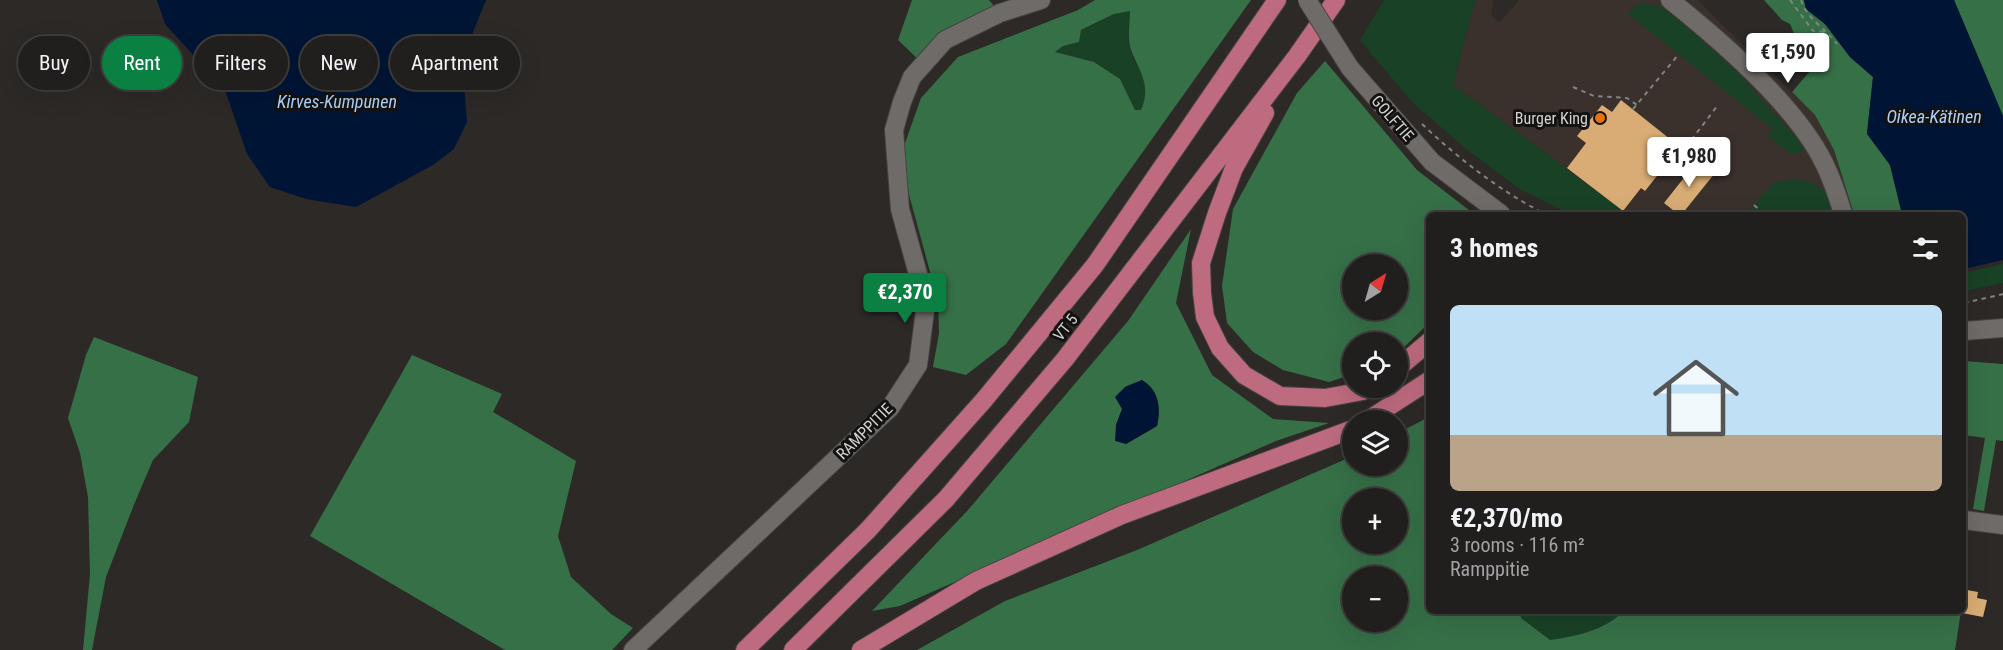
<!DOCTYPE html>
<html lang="en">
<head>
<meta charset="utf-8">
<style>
	body { margin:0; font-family:"Roboto Condensed",sans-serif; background:#292726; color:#f1f3f6; height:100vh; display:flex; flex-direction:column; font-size:22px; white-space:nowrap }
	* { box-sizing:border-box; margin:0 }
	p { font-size:20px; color:#a2a2a4 }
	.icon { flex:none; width:33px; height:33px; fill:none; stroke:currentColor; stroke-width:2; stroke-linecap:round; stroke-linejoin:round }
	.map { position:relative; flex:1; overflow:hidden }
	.panel { position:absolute; left:1426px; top:212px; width:540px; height:402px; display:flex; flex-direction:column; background:#211f1d; border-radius:9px; box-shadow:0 6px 24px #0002,0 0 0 2px #3e3d3b }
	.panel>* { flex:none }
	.guide { position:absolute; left:18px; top:36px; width:570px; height:54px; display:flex; gap:12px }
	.needle { width:39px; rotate:37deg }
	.tools { position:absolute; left:1342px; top:254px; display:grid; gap:12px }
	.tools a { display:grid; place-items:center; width:66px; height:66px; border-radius:50%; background:#211f1d; box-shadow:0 6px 24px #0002,0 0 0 2px #3e3d3b; font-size:30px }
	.price { position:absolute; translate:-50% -51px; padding:0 14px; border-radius:6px; background:#fff; color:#222; font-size:20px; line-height:39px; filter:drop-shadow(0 2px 3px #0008) }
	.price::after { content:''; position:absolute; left:50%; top:36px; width:18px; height:14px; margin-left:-9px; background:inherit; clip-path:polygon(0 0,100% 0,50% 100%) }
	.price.current { background:#0b8043; color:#fff }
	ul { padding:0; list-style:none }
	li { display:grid; align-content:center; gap:12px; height:318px; padding:0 24px }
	li span { display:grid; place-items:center; height:186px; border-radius:9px; color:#555 }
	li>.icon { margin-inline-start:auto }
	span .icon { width:108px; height:108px; fill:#fffc; stroke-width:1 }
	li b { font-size:26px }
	h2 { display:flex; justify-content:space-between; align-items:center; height:72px; padding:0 24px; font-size:26px }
	.pill { padding:0 21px; border-radius:27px; background:#211f1d; box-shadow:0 6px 24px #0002,0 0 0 2px #3e3d3b; font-size:21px; line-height:54px }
	.pill.current { background:#0b8043; color:#fff }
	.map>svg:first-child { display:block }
	.built { fill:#3a312c }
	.green { fill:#194126 }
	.forest { fill:#367047; fill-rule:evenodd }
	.water { fill:#001535 }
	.building { fill:#d8ac74 }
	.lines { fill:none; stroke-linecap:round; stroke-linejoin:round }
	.minor-casing { stroke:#464442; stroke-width:20 }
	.highway-casing { stroke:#464442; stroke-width:20 }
	.path { stroke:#858381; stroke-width:2; stroke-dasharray:4.5 4.5; stroke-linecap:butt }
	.minor { stroke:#6f6b69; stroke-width:18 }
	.highway { stroke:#be6b7f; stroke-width:18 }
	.minor-bridge-casing { stroke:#464442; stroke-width:20; stroke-linecap:butt }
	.minor-bridge { stroke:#6f6b69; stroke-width:18 }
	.food-dot { fill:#e8710a; stroke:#131211; stroke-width:2 }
	.labels { text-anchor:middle; stroke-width:6; stroke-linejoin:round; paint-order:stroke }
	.street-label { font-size:16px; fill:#d3d2d1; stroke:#131211 }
	.poi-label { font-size:16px; fill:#d3d2d1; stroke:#131211; text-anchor:end }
	.water-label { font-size:18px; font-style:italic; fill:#acd0fb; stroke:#131211 }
</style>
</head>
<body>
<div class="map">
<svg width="2003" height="650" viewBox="0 0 2003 650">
	<rect width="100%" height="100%" fill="#2c2927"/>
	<path class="built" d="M1475 0H1493L1491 16 1500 22 1519 0H1697L1815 115 1834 150 1854 214H1836L1775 182 1746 214H1628L1453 85Z"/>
	<path class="green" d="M1384 0H1475L1453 85 1628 214H1569L1518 188 1465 148 1411 101 1360 40Z
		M1638 3 1660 6 1681 22 1740 75 1798 140 1803 149 1801 154 1789 153 1768 137 1773 129 1628 14Z
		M1131 10C1130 22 1127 37 1130 48 1136 71 1154 81 1141 110H1135L1120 79 1094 62 1054 52 1063 46 1079 42 1081 31 1114 14Z
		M1796 179C1823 184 1826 190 1836 214H1746L1775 182Z
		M2003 264V283L1964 291V273Z
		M1519 611H1624C1603 631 1577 636 1550 640L1520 618Z"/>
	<path class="forest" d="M912 0H989L1000 13 922 63 898 40Z
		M1095 0H1251L1006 344 966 375 933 367 939 333 938 301 908 191 904 146 921 98 958 57 1078 10ZM1130 11C1130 22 1127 38 1131 50 1139 71 1152 85 1141 110H1135L1120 79 1094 62 1055 52 1063 46 1079 42 1081 30 1114 14Z
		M1764 0H1804L1806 9 1825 24 1850 57 1873 77 1867 133 1890 165 1902 214H1854L1834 150 1815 115 1792 92 1810 71 1790 24 1782 20Z
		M1954 0H2003V116Z
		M1325 61 1417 170 1474 214H1430L1429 323 1398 353V342H1353V374L1329 382 1283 370 1253 352 1227 323 1222 286 1233 209 1297 93ZM1353 264H1398V309H1353Z
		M1191 229 1176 303 1212 375 1273 419 1329 423 1276 441 900 606 872 611 968 510 1128 321ZM1142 380C1159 390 1161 408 1157 426L1126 444 1116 425 1122 409 1125 387Z
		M94 337 198 377 189 422 153 460 133 507 106 577 92 650H83L90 574 88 497 80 453 68 418 86 355Z
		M412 355 502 394 493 412 576 461 558 536 571 577 611 614 633 628 612 650H505L310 536Z
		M1964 361 2003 364V441L1996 440 1984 511 1973 509 1985 438 1964 435Z
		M1429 417 1430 610 1519 611 1521 618 1550 640C1577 636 1603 631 1624 611H1961L1955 650H917L1005 601 1137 550 1353 456V465H1398V433ZM1353 498H1398V543H1353ZM1353 576H1398V621H1353Z"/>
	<path class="water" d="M157 0H486L462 59 467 122 454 149 433 165 356 207 306 199 270 187 247 154 225 90 165 24Z
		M1804 0H1954L2003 116V260L1964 269V214H1902L1890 165 1867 134 1873 77 1850 57 1825 24 1806 9Z
		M1142 380C1159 390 1161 408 1157 426L1126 444 1115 441 1116 425 1122 409 1115 397 1125 387Z"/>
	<path class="building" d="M1621 100 1680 147 1645 191 1641 188 1623 211 1567 168 1586 143 1577 136 1602 105 1612 112Z
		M1698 160 1715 173 1682 214H1678L1664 203Z
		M1967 590 1978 592 1977 598 1987 600 1983 617 1962 613Z"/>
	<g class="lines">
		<g class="minor-casing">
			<path id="minor" d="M1670 0C1720 40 1796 105 1824 163 1832 179 1838 197 1843 214
				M1350 68 1432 162 1501 214
				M1964 331 2003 328
				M1964 520 2003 525
				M633 650 890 408 918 365 926 303 900 209 894 130 902 102 912 77 945 40 1000 13 1041 0"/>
		</g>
		<g class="highway-casing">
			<path id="highway" d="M1265 113 1234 168 1217 213 1201 263 1202 293 1205 317 1220 348 1244 375 1280 396 1325 398 1363 391 1369 387
				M1398 368 1430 341
				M1368 420 1430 380
				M745 650 868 530 984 400 1095 265 1277 0
				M793 650 946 499 1065 359 1297 56 1336 0
				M861 650 976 581 1122 515 1353 429"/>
		</g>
		<path class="path" d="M1790 0 1813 31 1828 32
			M1801 0C1807 19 1825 28 1837 44
			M1573 87 1594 96 1627 98 1637 105
			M1633 109 1679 54
			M1422 124C1459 159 1500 191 1545 214
			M1686 147 1718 105
			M1754 205 1764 214
			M1964 303 2003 294"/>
		<use href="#minor" class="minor"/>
		<use href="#highway" class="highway"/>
		<g class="minor-bridge-casing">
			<path id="minor-bridge" d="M1307 0 1350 68"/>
		</g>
		<use href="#minor-bridge" class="minor-bridge"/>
	</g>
	<circle class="food-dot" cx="1600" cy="118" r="6"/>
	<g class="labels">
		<g class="street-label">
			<text transform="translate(1393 118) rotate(49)" y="6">GOLFTIE</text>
			<text transform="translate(1065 327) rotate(-52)" y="6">VT 5</text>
			<text transform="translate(864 431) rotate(-45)" y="6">RAMPPITIE</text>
		</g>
		<g class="poi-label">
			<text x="1588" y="124">Burger King</text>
		</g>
		<g class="water-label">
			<text x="337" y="108">Kirves-Kumpunen</text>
			<text x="1934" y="123">Oikea-Kätinen</text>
		</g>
	</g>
</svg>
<div class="tools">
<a><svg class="needle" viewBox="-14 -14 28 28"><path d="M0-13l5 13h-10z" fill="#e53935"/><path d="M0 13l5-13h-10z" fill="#a2a2a4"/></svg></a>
<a><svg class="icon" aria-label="locate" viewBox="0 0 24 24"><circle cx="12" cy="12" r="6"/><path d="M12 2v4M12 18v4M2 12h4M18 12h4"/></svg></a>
<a><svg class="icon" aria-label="layers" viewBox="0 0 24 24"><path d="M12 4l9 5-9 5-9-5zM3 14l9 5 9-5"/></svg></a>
<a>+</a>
<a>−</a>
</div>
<b class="price" style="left:1788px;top:84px">€1,590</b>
<b class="price" style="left:1689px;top:188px">€1,980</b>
<b class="price current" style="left:905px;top:324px">€2,370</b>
<div class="guide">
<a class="pill">Buy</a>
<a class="pill current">Rent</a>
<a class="pill">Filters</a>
<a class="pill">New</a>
<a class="pill">Apartment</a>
</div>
<section class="panel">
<h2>3 homes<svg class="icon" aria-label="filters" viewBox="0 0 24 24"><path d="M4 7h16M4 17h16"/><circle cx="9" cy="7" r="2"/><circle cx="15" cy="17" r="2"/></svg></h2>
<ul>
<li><span style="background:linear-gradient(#bfe0f5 70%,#b9a48a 0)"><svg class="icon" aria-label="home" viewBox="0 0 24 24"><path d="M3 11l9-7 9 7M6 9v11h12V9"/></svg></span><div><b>€2,370/mo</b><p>3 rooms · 116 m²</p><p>Ramppitie</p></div></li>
</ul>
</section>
</div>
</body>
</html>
